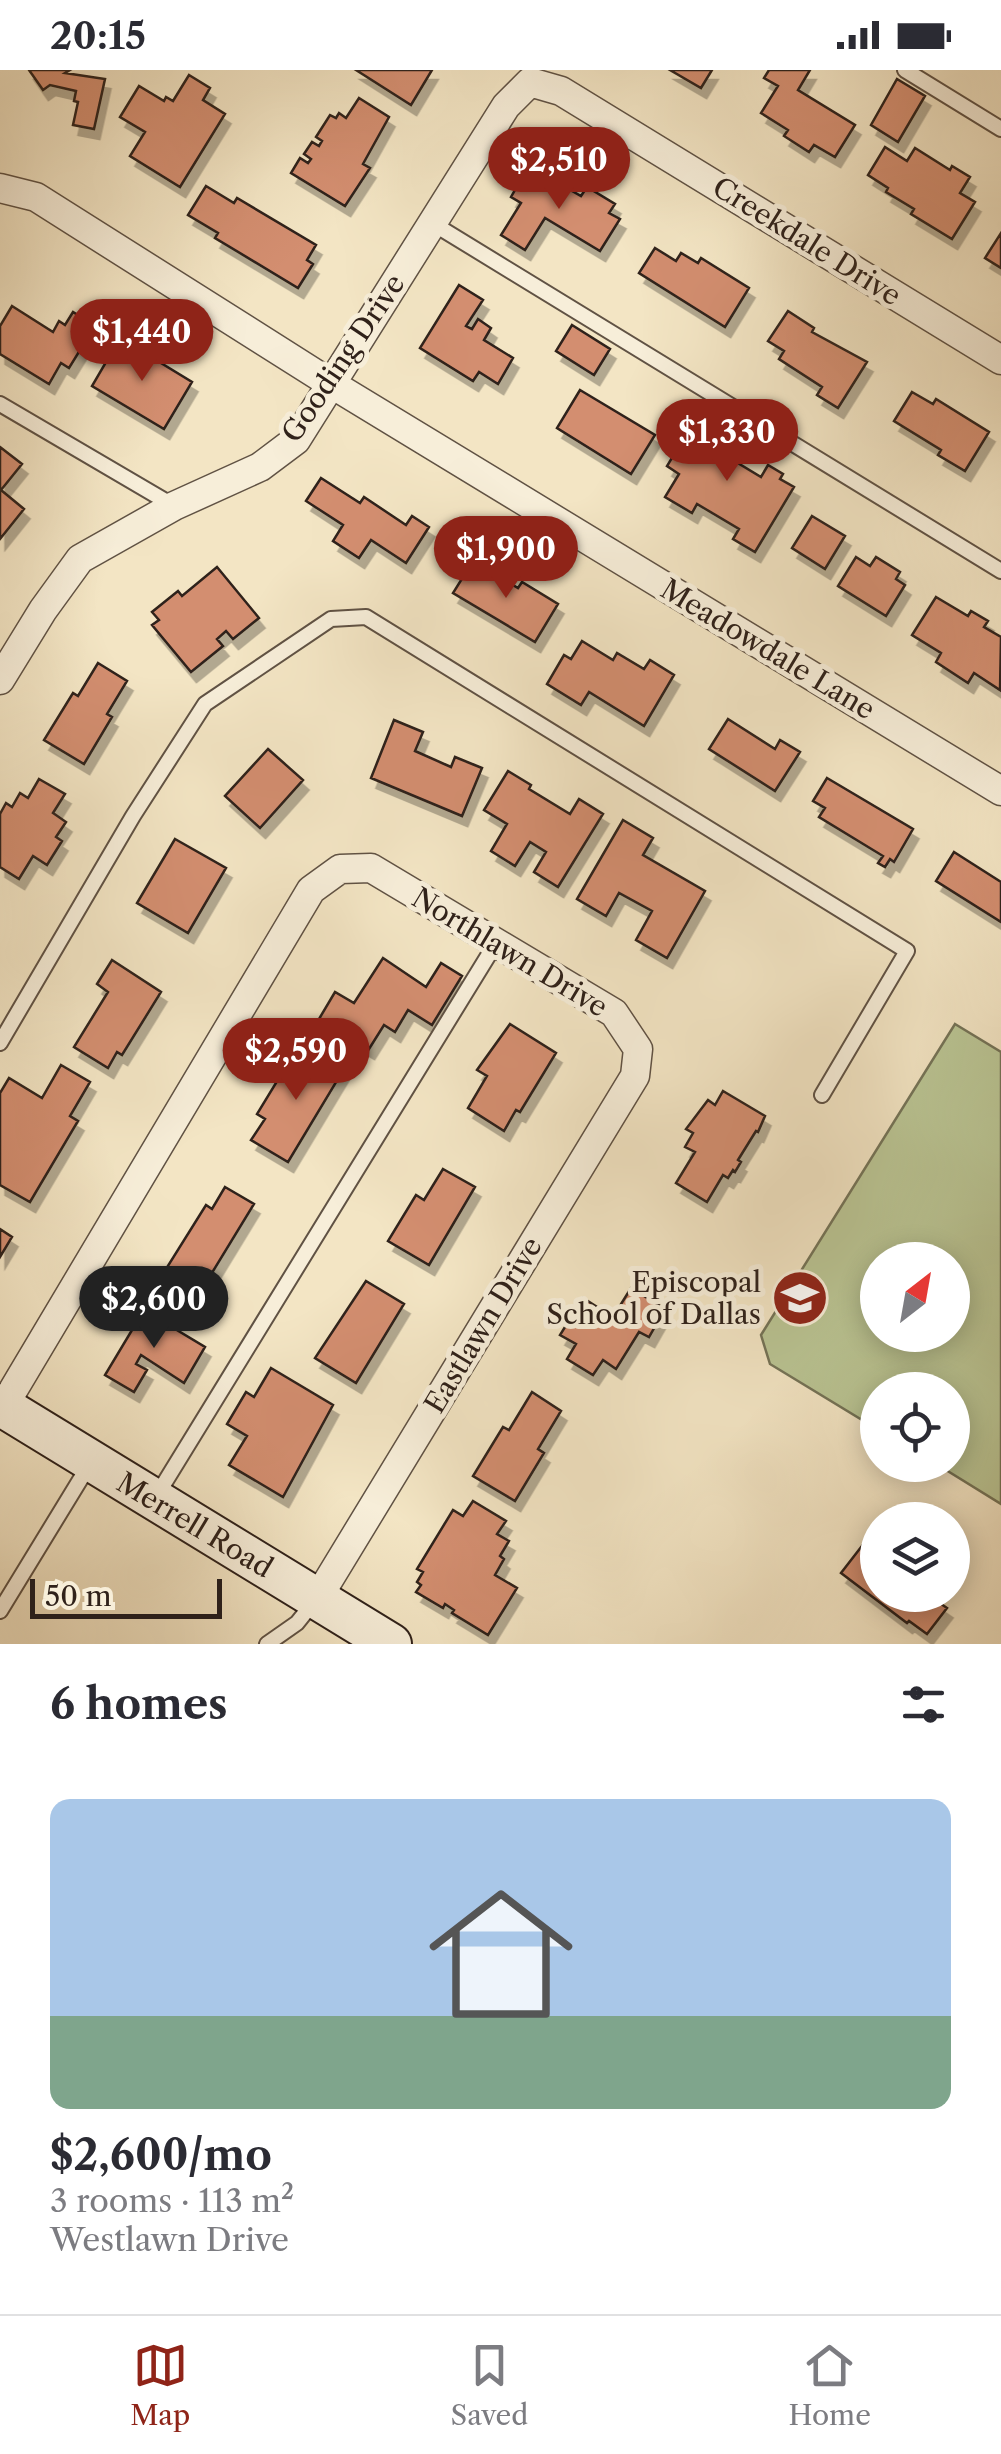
<!DOCTYPE html>
<html lang="en">
<head>
<meta charset="utf-8">
<style>
	body { margin:0; font-family:"Libre Caslon Text",serif; background:#f7f7f7; color:#2b2b33; height:100vh; display:flex; flex-direction:column; font-size:38px; white-space:nowrap }
	* { box-sizing:border-box; margin:0 }
	p { font-size:32px; color:#7c7c81 }
	.icon { flex:none; width:55px; height:55px; fill:none; stroke:currentColor; stroke-width:2; stroke-linecap:round; stroke-linejoin:round }
	.map { position:relative; height:1574px; overflow:hidden }
	.sheet { display:flex; flex-direction:column; background:#fff; flex:1 }
	.sheet>* { flex:none }
	.needle { width:65px; rotate:31deg }
	.controls { position:absolute; left:860px; top:1172px; display:grid; gap:20px }
	.controls a { display:grid; place-items:center; width:110px; height:110px; border-radius:50%; background:#fff; box-shadow:0 5px 25px #0003; font-size:50px }
	.scale { position:absolute; left:30px; bottom:25px; width:192px; box-sizing:border-box; padding-left:10px; border:5px solid #2f211a; border-top:0; font-size:28px; line-height:35px; white-space:nowrap; color:#2f211a; -webkit-text-stroke:8px #f7eed9; paint-order:stroke }
	.price { position:absolute; translate:-50% -85px; padding:0 22px; border-radius:35px; background:#8f2418; color:#fff; font-size:32px; line-height:65px; filter:drop-shadow(0 2px 5px #0008) }
	.price::after { content:''; position:absolute; left:50%; top:60px; width:30px; height:22px; margin-left:-15px; background:inherit; clip-path:polygon(0 0,100% 0,50% 100%) }
	.price.selected { background:#222; color:#fff }
	ul { padding:0; list-style:none }
	li { display:grid; align-content:center; gap:20px; height:530px; padding:0 50px }
	li span { display:grid; place-items:center; height:310px; border-radius:20px; color:#555 }
	li>.icon { margin-inline-start:auto }
	span .icon { width:180px; height:180px; fill:#fffc; stroke-width:1 }
	li b { font-size:42px }
	h2 { display:flex; justify-content:space-between; align-items:center; height:120px; padding:0 50px; font-size:42px }
	.status { display:flex; justify-content:space-between; align-items:center; height:70px; padding:0 50px; background:#fff; direction:ltr }
	.status svg { height:28px; fill:currentColor }
	.menu { display:flex; justify-content:space-around; align-items:center; height:140px; border-top:2px solid #e1e1e2; background:#fff; font-size:28px; color:#7c7c81 }
	.menu a { display:grid; justify-items:center; gap:5px }
	.menu .selected { color:#8f2418 }
	.map>svg:first-child { display:block }
	.green { fill:#bac594; stroke:#747357; stroke-width:2.5; fill-rule:evenodd }
	.building { fill:#d38e70; stroke:#2f211a; stroke-width:2.5; filter:url(#shadow) }
	.lines { fill:none; stroke-linecap:round; stroke-linejoin:round }
	.lane-casing { stroke:#605244; stroke-width:18 }
	.street-casing { stroke:#605244; stroke-width:31 }
	.secondary-casing { stroke:#2f211a; stroke-width:44 }
	.lane { stroke:#f7eed9; stroke-width:14 }
	.street { stroke:#f7eed9; stroke-width:28 }
	.secondary { stroke:#f7eed9; stroke-width:40 }
	.labels { text-anchor:middle; stroke-width:10; stroke-linejoin:round; paint-order:stroke }
	.street-label { font-size:28px; fill:#2f211a; stroke:#f7eed9 }
	.poi-label { font-size:28px; fill:#2f211a; stroke:#f7eed9; text-anchor:end }
</style>
</head>
<body>
<div class="status"><b>20:15</b><svg viewBox="0 0 49 12"><path d="M0 12V9h3v3zM5 12V6h3v6zM10 12V3h3v9zM15 12V0h3v12zM26 1h20v11H26zM47 4h2v5h-2z"/></svg></div>
<div class="map">
<svg width="1001" height="1574" viewBox="0 0 1001 1574">
	<defs>
		<filter id="shadow"><feDropShadow dx="5.5" dy="10" stdDeviation="0" flood-color="#0004"/></filter>
	</defs>
	<rect width="100%" height="100%" fill="#f3e5c4"/>
	<filter id="stains"><feTurbulence type="fractalNoise" baseFrequency=".002" numOctaves="4"/><feColorMatrix values="0 0 0 0 .2 0 0 0 0 .09 0 0 0 0 .02 0 0 0 .5 -.17"/></filter>
	<radialGradient id="worn" r=".72"><stop offset=".6" stop-color="#630" stop-opacity="0"/><stop offset="1" stop-color="#630" stop-opacity=".3"/></radialGradient>
	<path class="green" d="M955 954 1001 982V1434L938 1395H952V1320H878L877 1359 770 1294 761 1265ZM878 1190H952V1265H878Z"/>
	<path class="building" d="M29 0H70L65 3 105 9 94 59 73 55 78 32 74 31 76 21 50 15 43 20Z
		M356 0H432L411 35Z
		M670 0H712L701 18Z
		M769 0H810L798 20 855 55 835 87 814 75 809 82 784 66 788 60 761 43 778 16 764 8Z
		M189 5 210 18 203 30 225 44 180 117 130 86 145 62 120 47 139 16 164 31 166 27 173 31Z
		M897 9 925 26 898 72 871 55Z
		M359 28 389 47 363 94 370 98 345 136 291 103 300 88 308 93 311 89 304 84 312 72 319 76 322 71 316 67 330 45 336 48 339 43 346 48Z
		M885 77 907 91 915 78 950 100 952 96 970 107 960 123 975 132 952 169 911 144 914 139 886 122 888 118 868 105Z
		M527 99 537 105 539 102 581 126 587 117 615 134 609 143 620 149 600 181 545 148 525 180 501 165 521 133 511 127Z
		M206 116 234 133 237 128 316 175 307 190 313 194 298 218 215 168 218 163 188 145Z
		M1001 163V198L985 188Z
		M655 178 676 191 681 183 698 193 701 188 749 218 725 257 639 203Z
		M459 215 483 230 466 256 472 259 478 249 491 258 484 270 513 288 498 314 479 302 473 311 420 278Z
		M12 236 53 262 59 251 65 255 73 242 95 256 69 298 61 293 49 314 0 284V256Z
		M788 241 814 258 812 262 867 292 838 338 817 325 822 317 779 289 784 281 768 271Z
		M572 255 610 279 594 305 556 281Z
		M120 268 192 312 164 359 92 316Z
		M580 320 655 365 631 404 557 358Z
		M912 322 933 334 936 329 989 362 965 401 938 385 941 380 894 351Z
		M723 348 744 361 728 387 761 407 768 395 783 404 780 409 794 417 755 482 733 469 739 459 697 434 692 443 665 427 679 404 667 396 691 356 712 366Z
		M0 377 22 394 1 420 24 439 0 469Z
		M321 408 360 433 364 427 406 455 412 446 429 457 406 493 371 470 359 488 333 471 343 455 306 431Z
		M812 446 845 466 825 499 792 478Z
		M856 487 870 496 876 487 900 502 896 509 905 515 886 546 838 516Z
		M473 491 518 518 522 512 558 534 535 572 453 523Z
		M217 497 259 548 233 569 226 561 217 569 223 576 191 602 152 555 159 550 152 542 178 521 182 526Z
		M936 527 968 546 971 541 988 551 984 557 1001 567 1000 620 974 603 968 613 936 592 941 583 912 565Z
		M582 571 613 590 617 583 644 599 650 590 674 605 644 656 589 622 581 635 547 614 564 585 571 589Z
		M98 593 127 611 107 644 112 647 84 694 44 670 73 623 78 626Z
		M728 649 775 679 780 670 800 682 775 721 709 679Z
		M394 650 423 662 415 681 451 697 455 687 482 698 462 746 371 708Z
		M268 679 303 710 260 758 225 726Z
		M508 701 531 715 529 719 570 744 579 729 603 744 558 817 534 802 546 782 530 772 515 796 491 781 507 754 484 740Z
		M827 708 913 759 894 792 890 789 885 797 878 793 883 786 819 747 825 738 813 731Z
		M39 709 65 724 53 743 66 752 56 767 62 771 47 795 33 786 19 809 0 797V744L6 733 12 737 20 723 28 728Z
		M623 750 653 768 643 785 705 821 667 888 636 870 652 841 619 823 606 846 577 829Z
		M175 769 226 798 188 863 137 833Z
		M954 782 1001 812V852L936 811Z
		M383 888 426 917 441 893 462 906 432 955 408 940 395 962 384 955 369 979 319 949 335 922 354 933Z
		M112 890 161 922 122 985 117 982 108 998 74 977 108 922 97 914Z
		M510 954 556 983 520 1042 516 1040 504 1061 468 1038 487 1006 477 1000Z
		M296 980 325 998 333 985 347 994 288 1092 251 1070 265 1049 257 1044Z
		M61 995 90 1012 70 1046 78 1051 30 1132 0 1115V1023L9 1008 42 1028Z
		M723 1021 765 1046 758 1062 756 1061 738 1090 741 1092 735 1102 733 1100 728 1108 723 1105 707 1132 676 1113 695 1082 685 1077 693 1063 686 1059 708 1030 715 1035Z
		M443 1099 475 1117 429 1195 388 1171 416 1125 424 1130Z
		M225 1117 254 1134 196 1229 161 1207 206 1135 212 1139Z
		M0 1159 12 1167 0 1187Z
		M366 1211 404 1234 356 1313 315 1288Z
		M631 1218 665 1239 649 1267 639 1262 616 1299 603 1290 593 1305 567 1289 576 1274 560 1265 583 1228 613 1247Z
		M147 1235 160 1243 157 1248 205 1277 184 1313 141 1285 136 1294 147 1300 134 1322 105 1305Z
		M271 1298 333 1335 283 1427 229 1395 247 1366 227 1354 246 1322 254 1327Z
		M532 1322 561 1341 538 1379 544 1383 515 1431 473 1406 503 1357 509 1360Z
		M473 1431 506 1451 497 1464 509 1471 500 1486 504 1489 495 1505 517 1518 488 1565 452 1543 454 1540 445 1534 443 1538 416 1522 421 1515 417 1512 423 1502 417 1499 453 1440 463 1446Z
		M865 1472 878 1482V1525H928L947 1538 927 1564 909 1551 907 1553 841 1503Z"/>
	<g class="lines">
		<g class="lane-casing">
			<path id="lane" d="M905 0 1001 59
				M432 153 1001 501
				M0 334 174 436
				M0 973 133 746 205 634 331 549 366 547 907 881 822 1025
				M157 1425 496 873
				M0 1541 91 1392
				M267 1574 297 1553 313 1533"/>
		</g>
		<g class="street-casing">
			<path id="street" d="M0 118 36 127 330 313 1001 721
				M0 610 43 540 80 489 174 436 260 397 296 370 506 36 530 12 561 21 1001 290
				M3 1337 311 820 340 799 371 798 614 943 638 979 635 1006 317 1529"/>
		</g>
		<g class="secondary-casing">
			<path id="secondary" d="M0 1335 391 1574"/>
		</g>
		<use href="#lane" class="lane"/>
		<use href="#street" class="street"/>
		<use href="#secondary" class="secondary"/>
	</g>
	<defs>
		<g id="school-disc" transform="scale(2.875)"><circle r="9.5" fill="#8f2418" stroke="#f7eed9"/><path d="M0-5L7-2L0 1L-7-2ZM-4 1L0 2.5L4 1V4Q0 6-4 4Z" fill="#fff"/></g>
	</defs>
	<g fill-rule="evenodd">
		<use href="#school-disc" x="800" y="1228"/>
	</g>
	<g class="labels">
		<g class="street-label">
			<text transform="translate(807 171) rotate(32)" y="10">Creekdale Drive</text>
			<text transform="translate(343 288) rotate(-56)" y="10">Gooding Drive</text>
			<text transform="translate(768 579) rotate(31)" y="10">Meadowdale Lane</text>
			<text transform="translate(510 882) rotate(31)" y="10">Northlawn Drive</text>
			<text transform="translate(483 1255) rotate(-59)" y="10">Eastlawn Drive</text>
			<text transform="translate(195 1455) rotate(31)" y="10">Merrell Road</text>
		</g>
		<g class="poi-label">
			<text x="761" y="1222">Episcopal<tspan x="761" dy="32">School of Dallas</tspan></text>
		</g>
	</g>
	<rect width="100%" height="100%" filter="url(#stains)"/>
	<rect width="100%" height="100%" fill="url(#worn)"/>
</svg>
<div class="controls">
<a><svg class="needle" viewBox="-14 -14 28 28"><path d="M0-13l5 13h-10z" fill="#e53935"/><path d="M0 13l5-13h-10z" fill="#7c7c81"/></svg></a>
<a><svg class="icon" aria-label="locate" viewBox="0 0 24 24"><circle cx="12" cy="12" r="6"/><path d="M12 2v4M12 18v4M2 12h4M18 12h4"/></svg></a>
<a><svg class="icon" aria-label="layers" viewBox="0 0 24 24"><path d="M12 4l9 5-9 5-9-5zM3 14l9 5 9-5"/></svg></a>
</div>
<div class="scale">50 m</div>
<b class="price" style="left:559px;top:142px">$2,510</b>
<b class="price" style="left:142px;top:314px">$1,440</b>
<b class="price" style="left:727px;top:414px">$1,330</b>
<b class="price" style="left:506px;top:531px">$1,900</b>
<b class="price" style="left:296px;top:1033px">$2,590</b>
<b class="price selected" style="left:154px;top:1281px">$2,600</b>
</div>
<section class="sheet">
<h2>6 homes<svg class="icon" aria-label="filters" viewBox="0 0 24 24"><path d="M4 7h16M4 17h16"/><circle cx="9" cy="7" r="2"/><circle cx="15" cy="17" r="2"/></svg></h2>
<ul>
<li><span style="background:linear-gradient(#a9c7e8 70%,#7fa58c 0)"><svg class="icon" aria-label="home" viewBox="0 0 24 24"><path d="M3 11l9-7 9 7M6 9v11h12V9"/></svg></span><div><b>$2,600/mo</b><p>3 rooms · 113 m²</p><p>Westlawn Drive</p></div></li>
</ul>
</section>
<nav class="menu">
<a class="selected"><svg class="icon" aria-label="map" viewBox="0 0 24 24"><path d="M3 6l6-2 6 2 6-2v14l-6 2-6-2-6 2zM9 4v14M15 6v14"/></svg>Map</a>
<a><svg class="icon" aria-label="saved" viewBox="0 0 24 24"><path d="M7 4h10v16l-5-4-5 4z"/></svg>Saved</a>
<a><svg class="icon" aria-label="home" viewBox="0 0 24 24"><path d="M3 11l9-7 9 7M6 9v11h12V9"/></svg>Home</a>
</nav>
</body>
</html>
